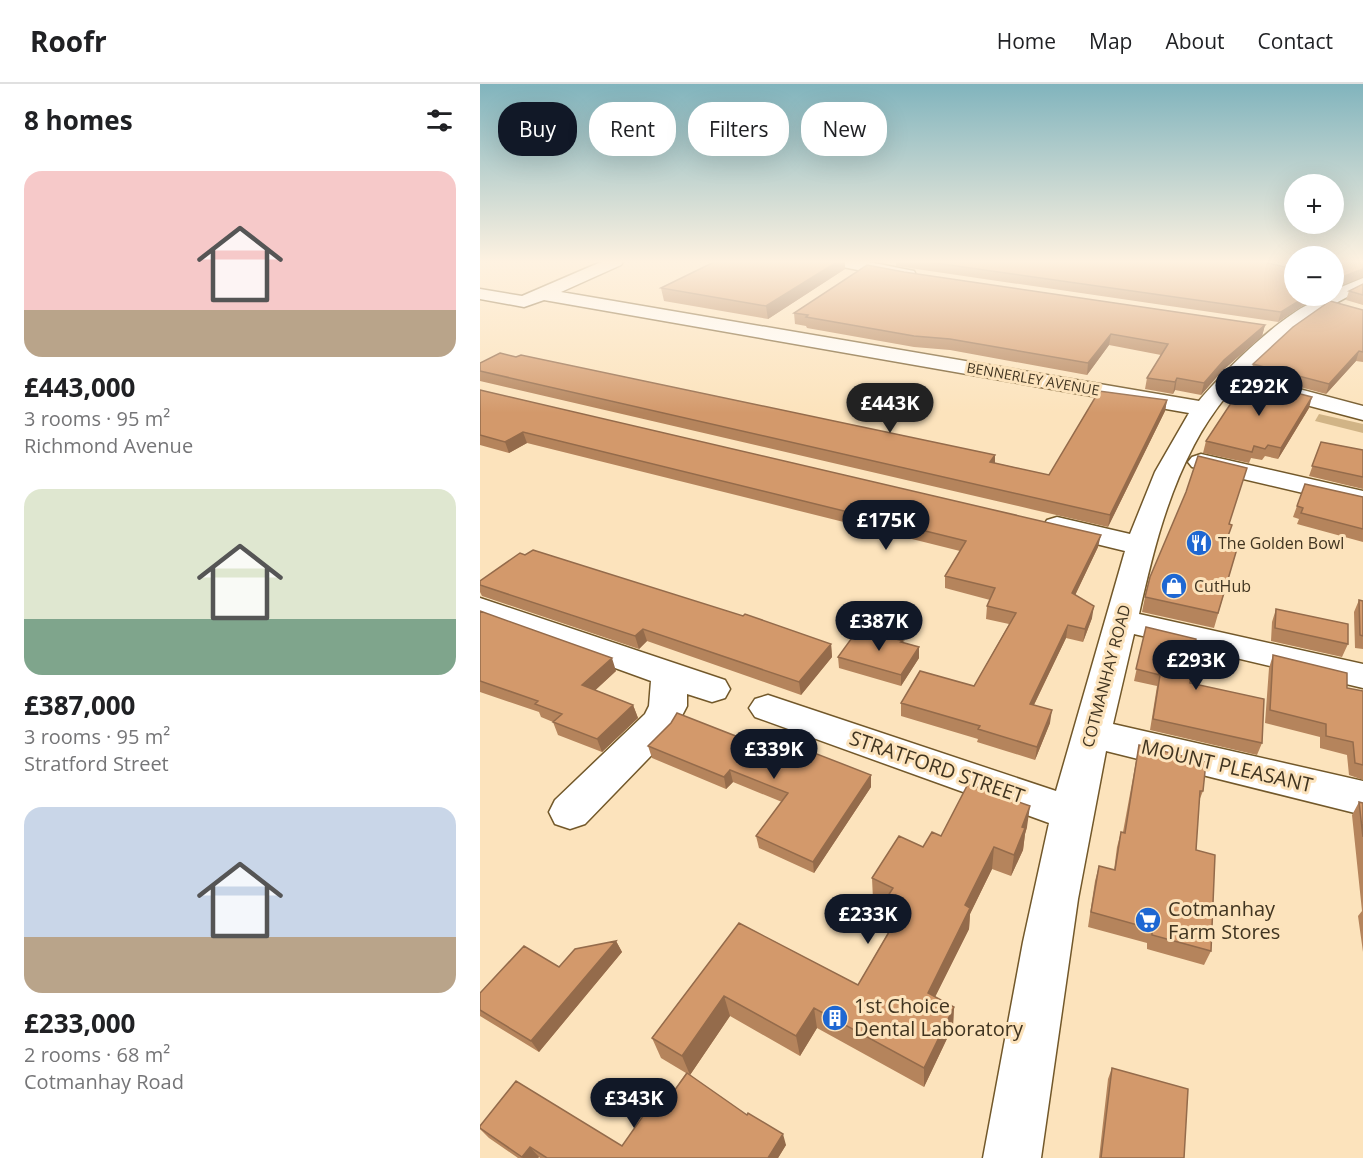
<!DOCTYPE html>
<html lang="en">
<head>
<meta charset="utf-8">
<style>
	body { margin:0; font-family:"Open Sans",sans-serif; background:#f2f2f2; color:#202124; height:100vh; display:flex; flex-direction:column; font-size:22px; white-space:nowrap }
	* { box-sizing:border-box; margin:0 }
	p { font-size:20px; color:#757577 }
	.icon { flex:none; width:33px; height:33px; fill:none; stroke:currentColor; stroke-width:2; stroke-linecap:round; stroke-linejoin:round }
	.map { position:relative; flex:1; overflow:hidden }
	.details { display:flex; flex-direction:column; background:#fff; width:480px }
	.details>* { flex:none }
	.hud { position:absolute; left:18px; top:18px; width:570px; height:54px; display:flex; gap:12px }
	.tools { position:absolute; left:804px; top:90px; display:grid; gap:12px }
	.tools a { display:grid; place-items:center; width:60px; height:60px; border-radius:50%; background:#fff; box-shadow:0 6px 24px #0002; font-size:30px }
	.price { position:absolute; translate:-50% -51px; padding:0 14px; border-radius:21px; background:#111827; color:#fff; font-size:20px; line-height:39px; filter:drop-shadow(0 2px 3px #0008) }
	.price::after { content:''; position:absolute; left:50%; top:36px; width:18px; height:14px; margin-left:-9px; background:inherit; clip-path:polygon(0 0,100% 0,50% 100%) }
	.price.on { background:#222; color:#fff }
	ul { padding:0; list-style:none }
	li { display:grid; align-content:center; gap:12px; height:318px; padding:0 24px }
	li span { display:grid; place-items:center; height:186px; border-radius:18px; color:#555 }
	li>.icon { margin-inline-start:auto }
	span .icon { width:108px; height:108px; fill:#fffc; stroke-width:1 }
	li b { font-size:26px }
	h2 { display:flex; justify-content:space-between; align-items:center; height:72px; padding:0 24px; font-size:26px }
	.tag { padding:0 21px; border-radius:24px; background:#fff; box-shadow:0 6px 24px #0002; font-size:21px; line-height:54px }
	.tag.on { background:#111827; color:#fff }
	header { display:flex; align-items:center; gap:36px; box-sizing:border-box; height:84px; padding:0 30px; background:#fff; border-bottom:2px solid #e0e0e0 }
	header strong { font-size:28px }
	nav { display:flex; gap:33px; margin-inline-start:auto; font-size:21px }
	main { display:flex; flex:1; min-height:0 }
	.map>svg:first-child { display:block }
	.green { fill:#d1b486 }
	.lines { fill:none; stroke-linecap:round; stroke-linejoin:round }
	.minor-casing { stroke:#72582a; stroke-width:3 }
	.minor { fill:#fff; fill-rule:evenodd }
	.wall { fill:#b5845c }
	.shaded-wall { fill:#946b4b }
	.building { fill:#d3996b; stroke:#946b4b; stroke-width:1.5 }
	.labels { text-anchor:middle; stroke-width:6; stroke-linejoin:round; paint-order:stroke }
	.far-street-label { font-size:14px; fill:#403420; stroke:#fce3bc }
	.poi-label { font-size:16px; fill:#403420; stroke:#fce3bc; text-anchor:start }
	.street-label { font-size:16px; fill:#403420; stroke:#fce3bc }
	.near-street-label { font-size:20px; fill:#403420; stroke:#fce3bc }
	.near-poi-label { font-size:20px; fill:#403420; stroke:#fce3bc; text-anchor:start }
</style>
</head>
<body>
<header>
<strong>Roofr</strong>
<nav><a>Home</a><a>Map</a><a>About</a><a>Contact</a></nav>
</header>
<main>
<section class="details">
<h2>8 homes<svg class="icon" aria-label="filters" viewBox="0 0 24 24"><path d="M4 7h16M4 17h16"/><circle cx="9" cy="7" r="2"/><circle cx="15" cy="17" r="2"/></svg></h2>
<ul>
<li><span style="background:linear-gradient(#f6c9c9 75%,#b9a48a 0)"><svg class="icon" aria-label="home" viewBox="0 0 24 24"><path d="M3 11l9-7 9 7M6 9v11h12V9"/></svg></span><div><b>£443,000</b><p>3 rooms · 95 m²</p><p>Richmond Avenue</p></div></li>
<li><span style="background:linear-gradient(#dfe7d0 70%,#7fa58c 0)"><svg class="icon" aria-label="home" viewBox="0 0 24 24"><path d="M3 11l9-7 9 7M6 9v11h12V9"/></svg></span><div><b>£387,000</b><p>3 rooms · 95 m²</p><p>Stratford Street</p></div></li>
<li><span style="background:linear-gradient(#c9d6e8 70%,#b9a48a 0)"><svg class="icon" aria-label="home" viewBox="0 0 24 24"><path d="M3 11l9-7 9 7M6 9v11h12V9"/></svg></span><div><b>£233,000</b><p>2 rooms · 68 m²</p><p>Cotmanhay Road</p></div></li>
</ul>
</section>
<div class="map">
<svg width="883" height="1074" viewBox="0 0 883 1074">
	<rect width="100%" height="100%" fill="#fce3bc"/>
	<path class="green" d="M839 330 883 340V349L835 337Z"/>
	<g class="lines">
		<g class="minor-casing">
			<path id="minor" d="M121 178H143L141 181 81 208 719 317C742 289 818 212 854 212V206L883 194V205C815 237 749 294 714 361 686 414 672 472 659 530L883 580V604L654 550 633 640 883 697V731L626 667 598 815 561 1074H503L543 858 569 739 275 633 269 624 275 615 288 611 576 707 645 467 567 448 563 442 567 436 577 433 650 450 675 388 709 329 64 216 44 223 0 215V205L42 212Z
				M355 178H389L434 187 436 191 428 196 363 183Z
				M789 297 883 322V336L781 309 778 304 781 299Z
				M721 370 883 407V423L712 383 708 378 712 373Z
				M0 514 245 596 250 605 245 614 232 618 207 610V622L193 649 105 740 90 745 75 740 69 728 75 716 165 630 169 622 171 597 0 535Z"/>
		</g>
		<use href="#minor" class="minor"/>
	</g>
	<path class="wall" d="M416 178H784L814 212H841H837L798 238 416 182Z
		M365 185 288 235 184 217 181 204Z
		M424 188 785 241 782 252 742 287 721 311 695 306 693 310 665 305 667 294 681 271 629 261 607 291 470 266 434 263 327 244 326 242 315 240 314 229Z
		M883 200V221L866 216 869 207Z
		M883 226V278L876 277 846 310 771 290 773 280Z
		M0 279 515 379 569 391 687 316 685 327 628 443 0 297Z
		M759 294 829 324 798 375 785 372 782 376 771 374 769 379 723 369 726 357 753 317 747 316 750 305Z
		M0 306 618 463 595 511 612 534 603 558 586 554 554 621 570 639 555 676 497 658 498 655 421 632V619L494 602 529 540 506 535 507 522 510 516 465 504V492L480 467 47 359 29 369 0 361Z
		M841 358 883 366V405L829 392Z
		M825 400 883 413V458L817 440 819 435 813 433Z
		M749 440 747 455 759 458 734 544 662 528 665 513Z
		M0 497 351 560 352 573 321 611 167 557 159 565 2 512 0 508Z
		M879 516 883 517V565L875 564 874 528Z
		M796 525 868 560 862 573 791 557 792 538Z
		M0 527 136 587 115 606 153 621 158 634 122 668 78 651 73 638 61 633 59 628 0 608Z
		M666 543 710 599 782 659 777 671 670 646 677 602 654 597Z
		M423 557V559L439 563V574L421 602 359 584 358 573Z
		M793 571 867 604 883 607V696L869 691 867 671 840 664V653L785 639 789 584Z
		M266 656 391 703 334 789 279 764 276 752 302 718 253 698 246 705 172 674 168 662Z
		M659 661 723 707 719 717 716 766 731 867 724 881 667 865V859L608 843 615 797 619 782 634 786 637 763 641 748H643L656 677Z
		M879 718 883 719V868L878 832 882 827 872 731Z
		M547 743 545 750 543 766 531 792 512 785 490 830 489 845 455 913 474 923 473 942 444 1003 337 944 320 972 250 932 210 991 306 1061 298 1074H60L59 1073 58 1074H38L9 1054 0 1045 142 1062 179 1028 206 989 181 974 172 954 259 839 378 901 409 847 402 844 401 823 403 820 393 816 392 794 461 752Z
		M136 857 142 868 59 968 0 932V909L79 883Z
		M632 984 704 1074H619L628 995Z"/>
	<path class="shaded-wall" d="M357 178H365V185L288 235 286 222Z
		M883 185V193L854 204 856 195Z
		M827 212H841H837L798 238 801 228Z
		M785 241 782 252 742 287 721 311 724 299 744 276Z
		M631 250 629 261 607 291 608 279Z
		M879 267 876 277 846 310 849 300Z
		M697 294 695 306 693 310 695 298Z
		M832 313 829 324 798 375 801 364Z
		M687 316 685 327 628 443 630 431Z
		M43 348 47 359 29 369 25 358Z
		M515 371V382L510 378Z
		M621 451 618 463 590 522 592 509Z
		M614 522 612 534 603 558 605 545Z
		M588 541 586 554 548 633 550 620Z
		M163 545 167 557 159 565 155 552Z
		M351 560 352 573 321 611 319 598Z
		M439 563V574L421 602V591Z
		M132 574 136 587 107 614 102 601Z
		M153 621 158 634 122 668 117 655Z
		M572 626 570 639 555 676 557 663Z
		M250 686 253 698 246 705 244 693Z
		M391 691V703L334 789 333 778Z
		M550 722 547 743 545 750 543 766 531 792 534 771 542 743Z
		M514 763 512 785 490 830 489 845 447 929 448 909 485 821Z
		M136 857 142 868 59 968 51 957Z
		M244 912 250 932 210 991 202 972Z
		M474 923 473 942 444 1003V984Z
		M334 924 337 944 320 972 316 952Z
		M303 1050 306 1061 298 1074H288Z
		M50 1063 59 1073 58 1074H43L42 1073Z"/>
	<path class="building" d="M234 178H357L286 222 181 204Z
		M448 178H784L814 185V212H827L801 228Z
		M854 178H883V185L856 195 854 201Z
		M387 181 424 188 785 241 744 276 724 299 697 294 695 298 667 294 688 260 631 250 608 279 470 255 434 252 326 233 328 231 314 229Z
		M883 200V211L869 207Z
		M850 217 883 226V268L879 267 849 300 773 280 813 243Z
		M20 269 36 273 41 271 515 371 510 378 569 391 619 307 687 316 630 431 0 287V279Z
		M759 294 832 313 801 364 788 361 785 365 774 362 772 368 726 357 759 307 750 305Z
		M0 306 621 451 592 509 614 522 605 545 588 541 550 620 572 626 557 663 498 645 500 642 421 619 440 587 494 602 536 529 507 522 515 504 465 492 486 457 43 348 25 358 0 351Z
		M841 358 883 366V393L832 382Z
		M718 372 767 384 749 440 752 441 747 455 759 458 738 529 665 513 670 493 706 408Z
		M825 400 883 413V445L821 429 823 424 817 422Z
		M53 466 263 532 265 530 351 560 319 598 163 545 155 552 0 501V497L40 469 45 471Z
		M879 516 883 517V552L880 551Z
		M796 525 868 540V560L795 544Z
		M0 527 132 574 102 601 153 621 117 655 73 638 82 630 55 620 58 617 0 597Z
		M666 543 716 555 710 599 784 615 782 659 673 635 680 591 656 585Z
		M379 544 423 557 421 558 439 563 421 591 358 573Z
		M793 571 867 589V604L883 607V681L875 679 873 658 846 652V640L790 626Z
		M197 629 266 656 275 646 391 691 333 778 276 752 308 709 250 686 244 693 168 662 191 639Z
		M659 661 726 678 723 707H720L716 766 735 771 731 867 672 851V845L611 828 619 782 635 786 641 748 645 749Z
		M488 700 550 722 542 743 545 744 534 771 514 763 485 821 490 824 448 909 474 923 444 984 334 924 316 952 244 912 202 972 172 954 259 839 378 901 419 831 401 823 413 804 392 794 419 752 443 763 452 748 461 752Z
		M879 718 883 719V753Z
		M136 857 51 957 0 926V909L44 862 79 883 95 865Z
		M632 984 708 1005 704 1074H621Z
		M207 989 267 1031 268 1029 303 1050 288 1074H67L50 1063 42 1073 0 1044V1042L36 997 142 1062 170 1022 179 1028Z"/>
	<linearGradient id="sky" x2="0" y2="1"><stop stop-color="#81b4bd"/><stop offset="0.54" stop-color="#fef2e1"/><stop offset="1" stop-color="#fef2e1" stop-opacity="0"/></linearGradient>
	<rect width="883" height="329" fill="url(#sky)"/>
	<defs>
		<g id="restaurant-disc" transform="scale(1.35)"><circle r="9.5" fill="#1e67d2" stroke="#fce3bc"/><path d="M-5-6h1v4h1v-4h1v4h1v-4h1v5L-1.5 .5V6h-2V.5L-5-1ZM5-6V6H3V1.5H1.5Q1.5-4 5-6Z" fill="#fff"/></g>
		<g id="shop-disc" transform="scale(1.35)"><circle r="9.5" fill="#1e67d2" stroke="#fce3bc"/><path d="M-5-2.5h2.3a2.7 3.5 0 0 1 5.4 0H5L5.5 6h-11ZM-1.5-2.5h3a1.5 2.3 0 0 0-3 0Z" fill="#fff"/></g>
		<g id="supermarket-disc" transform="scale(1.35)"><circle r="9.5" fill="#1e67d2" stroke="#fce3bc"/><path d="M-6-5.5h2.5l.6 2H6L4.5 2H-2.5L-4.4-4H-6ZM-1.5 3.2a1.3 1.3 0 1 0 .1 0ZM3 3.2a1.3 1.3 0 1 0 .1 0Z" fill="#fff"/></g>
		<g id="building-disc" transform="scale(1.35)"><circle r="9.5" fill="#1e67d2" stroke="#fce3bc"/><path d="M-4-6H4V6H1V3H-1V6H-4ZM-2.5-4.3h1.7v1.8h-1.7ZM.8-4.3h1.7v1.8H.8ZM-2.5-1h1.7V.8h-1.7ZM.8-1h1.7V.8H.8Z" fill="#fff"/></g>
	</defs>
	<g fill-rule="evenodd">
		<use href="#restaurant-disc" x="719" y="459"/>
		<use href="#shop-disc" x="694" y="502"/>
		<use href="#supermarket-disc" x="668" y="836"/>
		<use href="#building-disc" x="355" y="934"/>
	</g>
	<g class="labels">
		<g class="far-street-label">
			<text transform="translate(553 295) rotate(10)" y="5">BENNERLEY AVENUE</text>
		</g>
		<g class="poi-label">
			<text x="738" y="465">The Golden Bowl</text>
			<text x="714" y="508">CutHub</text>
		</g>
		<g class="street-label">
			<text transform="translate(626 592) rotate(-75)" y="6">COTMANHAY ROAD</text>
		</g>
		<g class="near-street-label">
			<text transform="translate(747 682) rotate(13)" y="7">MOUNT PLEASANT</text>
			<text transform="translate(457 683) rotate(19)" y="7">STRATFORD STREET</text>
		</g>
		<g class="near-poi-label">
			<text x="688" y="832">Cotmanhay<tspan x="688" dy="23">Farm Stores</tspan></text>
			<text x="374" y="929">1st Choice<tspan x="374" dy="23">Dental Laboratory</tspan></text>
		</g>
	</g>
</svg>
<div class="tools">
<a>+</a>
<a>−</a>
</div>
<b class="price" style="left:779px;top:333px">£292K</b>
<b class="price on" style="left:410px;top:350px">£443K</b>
<b class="price" style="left:406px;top:467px">£175K</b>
<b class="price" style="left:399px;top:568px">£387K</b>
<b class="price" style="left:716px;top:607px">£293K</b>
<b class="price" style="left:294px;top:696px">£339K</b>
<b class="price" style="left:388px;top:861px">£233K</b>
<b class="price" style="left:154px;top:1045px">£343K</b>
<div class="hud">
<a class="tag on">Buy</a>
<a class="tag">Rent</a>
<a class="tag">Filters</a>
<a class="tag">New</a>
</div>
</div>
</main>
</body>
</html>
